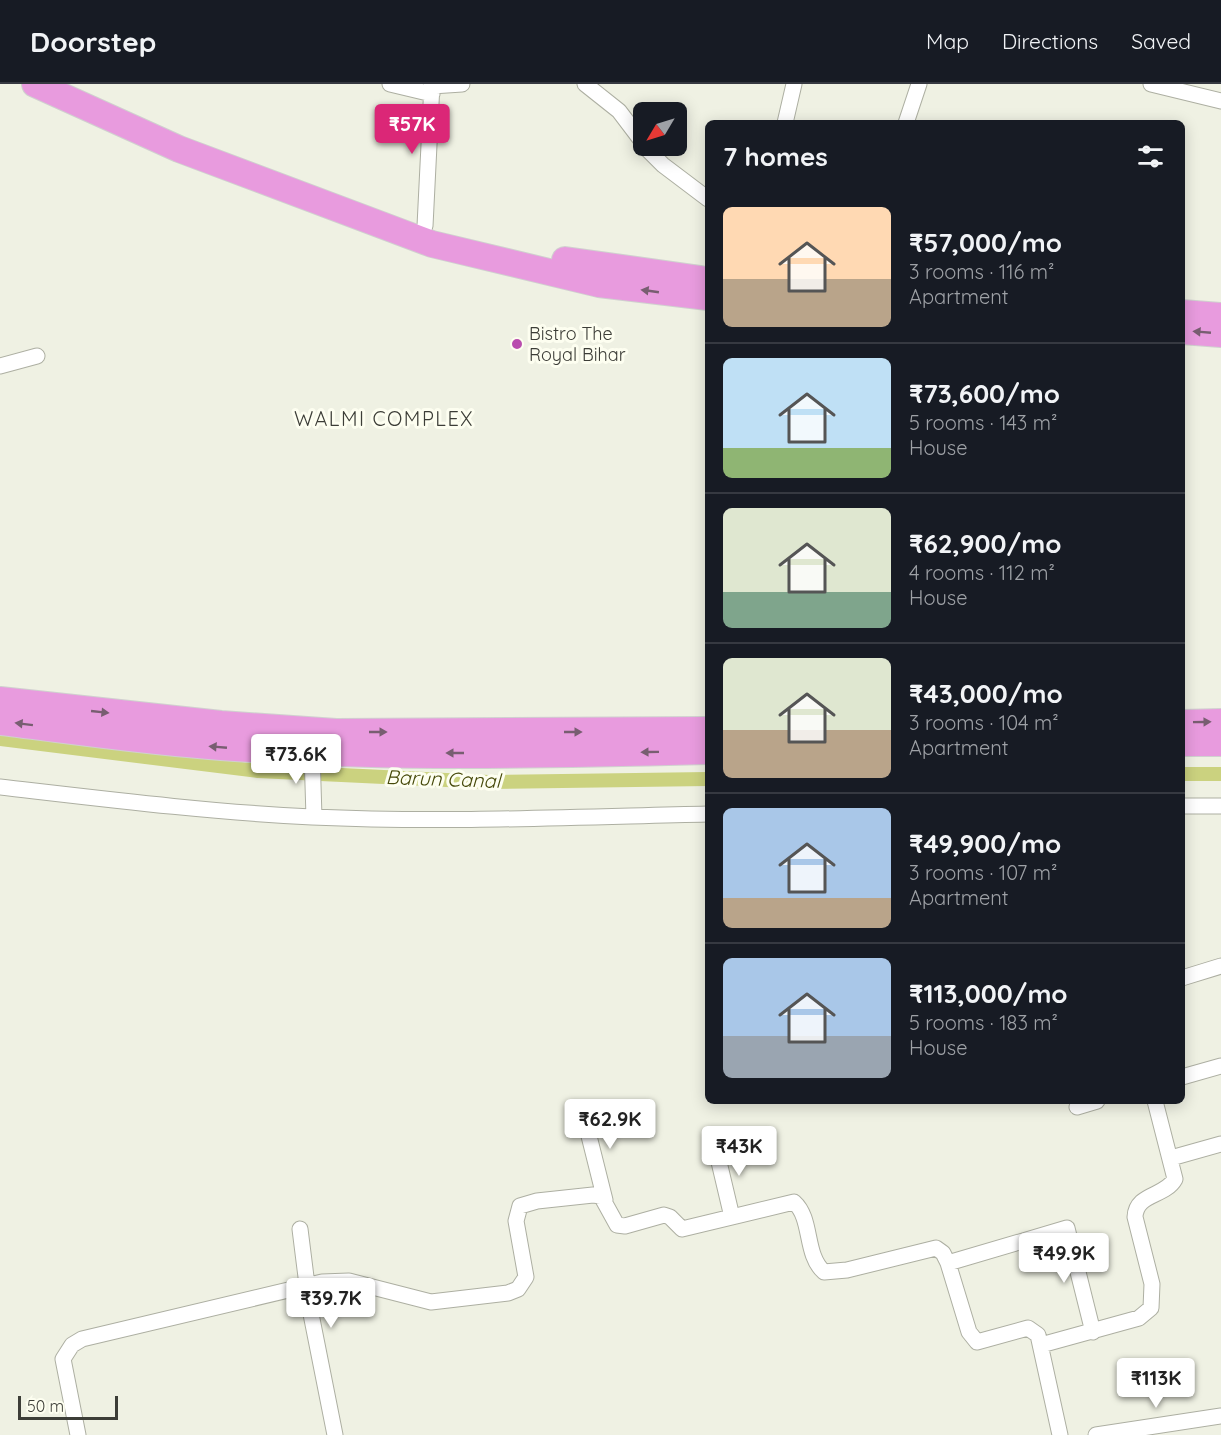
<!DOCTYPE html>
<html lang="en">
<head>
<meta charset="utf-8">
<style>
	body { margin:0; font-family:Quicksand,sans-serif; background:#20242c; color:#f1f3f6; height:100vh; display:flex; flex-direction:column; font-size:22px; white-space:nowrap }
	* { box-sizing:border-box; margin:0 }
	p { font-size:20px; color:#9ea1a6 }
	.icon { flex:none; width:33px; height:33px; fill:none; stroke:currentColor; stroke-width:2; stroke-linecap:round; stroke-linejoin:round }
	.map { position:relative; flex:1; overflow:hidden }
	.side { position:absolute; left:705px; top:36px; width:480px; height:984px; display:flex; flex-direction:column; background:#171b24; border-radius:9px; box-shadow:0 3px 15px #0003 }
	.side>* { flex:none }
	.needle { width:39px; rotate:232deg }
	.buttons { position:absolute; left:633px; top:18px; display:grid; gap:12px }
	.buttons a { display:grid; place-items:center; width:54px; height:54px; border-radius:9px; background:#171b24; box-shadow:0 3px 15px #0003; font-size:30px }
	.scale { position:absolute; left:18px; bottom:15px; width:100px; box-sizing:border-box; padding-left:6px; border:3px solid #3c3d37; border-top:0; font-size:16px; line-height:21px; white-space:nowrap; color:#3c3d37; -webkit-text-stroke:4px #fdfef0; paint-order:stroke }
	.price { position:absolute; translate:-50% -51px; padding:0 14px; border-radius:6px; background:#fff; color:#222; font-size:20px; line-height:39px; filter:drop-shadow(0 2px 3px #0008) }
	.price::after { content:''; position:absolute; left:50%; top:36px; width:18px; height:14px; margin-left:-9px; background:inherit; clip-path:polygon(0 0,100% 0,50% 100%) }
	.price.current { background:#db2777; color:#fff }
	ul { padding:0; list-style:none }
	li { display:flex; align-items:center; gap:18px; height:150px; padding:0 18px }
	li+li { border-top:2px solid #363941 }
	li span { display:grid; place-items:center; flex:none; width:168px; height:120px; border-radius:9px; color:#555 }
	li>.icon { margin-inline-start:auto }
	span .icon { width:72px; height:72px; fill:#fffc; stroke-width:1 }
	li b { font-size:26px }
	h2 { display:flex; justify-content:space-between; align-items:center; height:72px; padding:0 18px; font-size:26px }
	header { display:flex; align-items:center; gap:36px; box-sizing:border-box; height:84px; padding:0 30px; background:#171b24; border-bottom:2px solid #363941 }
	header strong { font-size:28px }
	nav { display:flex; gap:33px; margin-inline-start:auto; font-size:21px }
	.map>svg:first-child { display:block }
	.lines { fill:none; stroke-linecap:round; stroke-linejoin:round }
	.canal { stroke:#cbd27f; stroke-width:14 }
	.minor-casing { stroke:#adafa2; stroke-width:17 }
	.trunk-casing { stroke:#d0d0cf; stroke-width:28 }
	.minor { stroke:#fff; stroke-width:15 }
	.trunk { stroke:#e89bde; stroke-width:26 }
	.oneway { fill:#785e71 }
	.poi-dot { fill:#b94dae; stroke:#fdfef0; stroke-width:2 }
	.labels { text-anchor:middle; stroke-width:6; stroke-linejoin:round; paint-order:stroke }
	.poi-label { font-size:18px; fill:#3c3d37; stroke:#fdfef0; text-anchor:start }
	.neighbourhood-label { font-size:20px; letter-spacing:1.5px; fill:#3c3d37; stroke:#fdfef0 }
	.water-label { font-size:20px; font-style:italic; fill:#464909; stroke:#fdfef0 }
</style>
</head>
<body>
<header>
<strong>Doorstep</strong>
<nav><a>Map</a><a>Directions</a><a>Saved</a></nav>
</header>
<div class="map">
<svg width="1221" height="1351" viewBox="0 0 1221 1351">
	<rect width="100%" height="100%" fill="#eff1e3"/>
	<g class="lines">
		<path class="canal" d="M0 655 258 687 488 698 708 695
			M1182 690H1221"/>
		<g class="minor-casing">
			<path id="minor" d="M390 0 432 10
				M585 0 619 27 644 60
				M1151 0 1221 17
				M432 2 462 0
				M785 39 794 0
				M906 39 919 0
				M644 62 663 81 708 115
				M425 142 432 0
				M0 282 37 272
				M312 668 314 733
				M0 703C104 715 208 728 312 733 444 739 577 733 708 730
				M1182 722H1221
				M1182 894 1221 882
				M1182 993 1221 982
				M1077 1023 1097 1017
				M582 1024 605 1116
				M715 1061 732 1133
				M1171 1074 1221 1060
				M300 1145 310 1225 335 1351
				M948 1179 1067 1144 1093 1248
				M1041 1261 1139 1234 1151 1224 1152 1200 1135 1133C1136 1109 1165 1113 1175 1095L1155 1017
				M78 1351 63 1275 72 1261 82 1255 322 1198 349 1197 431 1218 508 1209 518 1205 526 1193 516 1137 520 1122 537 1117 593 1111 601 1112 617 1141 625 1142 664 1131 670 1133 682 1145 794 1118C813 1135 804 1170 824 1188L847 1186 936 1164 943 1169 948 1179 969 1248 977 1258 1028 1244 1038 1251 1060 1351
				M1096 1351 1221 1332"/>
		</g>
		<g class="trunk-casing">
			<path id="trunk" d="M35 0 179 65 432 160 599 200 708 213
				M565 176 701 195
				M1182 229 1221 232
				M1182 247 1221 250
				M0 616 221 640 336 648 708 646
				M0 638C74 647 147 658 221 663 383 675 546 671 708 667
				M1182 639 1221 638
				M1182 659H1221"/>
		</g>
		<use href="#minor" class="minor"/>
		<use href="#trunk" class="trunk"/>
	</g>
	<defs><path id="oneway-solid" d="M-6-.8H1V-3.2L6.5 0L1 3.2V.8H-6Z" transform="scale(1.5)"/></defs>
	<g class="oneway">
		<use href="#oneway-solid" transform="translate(650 207) rotate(-172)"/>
		<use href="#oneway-solid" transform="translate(1202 248) rotate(-175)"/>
		<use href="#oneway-solid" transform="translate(100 628) rotate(6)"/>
		<use href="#oneway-solid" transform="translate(1202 638) rotate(-1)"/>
		<use href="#oneway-solid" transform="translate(24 640) rotate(-173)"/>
		<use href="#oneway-solid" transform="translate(378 648)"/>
		<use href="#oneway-solid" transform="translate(573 648)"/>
		<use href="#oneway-solid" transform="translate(218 663) rotate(-175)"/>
		<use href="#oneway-solid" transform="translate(650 668) rotate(179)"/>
		<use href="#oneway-solid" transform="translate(455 669) rotate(-180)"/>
	</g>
	<circle class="poi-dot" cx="517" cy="260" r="6"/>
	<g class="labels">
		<g class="poi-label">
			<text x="529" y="256">Bistro The<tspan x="529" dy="21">Royal Bihar</tspan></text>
		</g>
		<g class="neighbourhood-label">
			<text x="384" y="342">WALMI COMPLEX</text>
		</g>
		<g class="water-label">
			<text transform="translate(443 695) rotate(2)" y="7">Barun Canal</text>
		</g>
	</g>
</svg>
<div class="buttons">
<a><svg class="needle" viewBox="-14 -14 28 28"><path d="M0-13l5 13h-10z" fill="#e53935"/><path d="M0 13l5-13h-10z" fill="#9ea1a6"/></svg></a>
</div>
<div class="scale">50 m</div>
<b class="price current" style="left:412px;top:71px">₹57K</b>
<b class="price" style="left:296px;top:701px">₹73.6K</b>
<b class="price" style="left:610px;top:1066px">₹62.9K</b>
<b class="price" style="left:739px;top:1093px">₹43K</b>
<b class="price" style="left:1064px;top:1200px">₹49.9K</b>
<b class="price" style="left:331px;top:1245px">₹39.7K</b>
<b class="price" style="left:1156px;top:1325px">₹113K</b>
<section class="side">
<h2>7 homes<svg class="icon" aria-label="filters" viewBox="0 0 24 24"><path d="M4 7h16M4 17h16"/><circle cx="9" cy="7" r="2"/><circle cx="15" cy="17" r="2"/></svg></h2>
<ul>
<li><span style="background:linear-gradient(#ffd9b3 60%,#b9a48a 0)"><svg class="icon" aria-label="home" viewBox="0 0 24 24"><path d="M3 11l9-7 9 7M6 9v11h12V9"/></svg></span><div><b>₹57,000/mo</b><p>3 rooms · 116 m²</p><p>Apartment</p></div></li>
<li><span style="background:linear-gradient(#bfe0f5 75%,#8fb573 0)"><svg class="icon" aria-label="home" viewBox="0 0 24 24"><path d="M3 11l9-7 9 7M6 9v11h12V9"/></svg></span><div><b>₹73,600/mo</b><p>5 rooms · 143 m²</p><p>House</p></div></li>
<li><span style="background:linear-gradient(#dfe7d0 70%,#7fa58c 0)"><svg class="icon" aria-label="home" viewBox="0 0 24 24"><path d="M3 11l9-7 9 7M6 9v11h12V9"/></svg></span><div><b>₹62,900/mo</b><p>4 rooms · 112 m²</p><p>House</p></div></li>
<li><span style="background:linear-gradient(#dfe7d0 60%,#b9a48a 0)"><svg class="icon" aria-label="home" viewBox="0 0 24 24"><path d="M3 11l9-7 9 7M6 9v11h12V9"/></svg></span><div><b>₹43,000/mo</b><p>3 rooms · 104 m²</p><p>Apartment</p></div></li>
<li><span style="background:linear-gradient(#a9c7e8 75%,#b9a48a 0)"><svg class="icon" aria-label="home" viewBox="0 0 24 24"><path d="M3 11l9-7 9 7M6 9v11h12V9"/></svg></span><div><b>₹49,900/mo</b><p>3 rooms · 107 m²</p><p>Apartment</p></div></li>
<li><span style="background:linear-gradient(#a9c7e8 65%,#9aa5b1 0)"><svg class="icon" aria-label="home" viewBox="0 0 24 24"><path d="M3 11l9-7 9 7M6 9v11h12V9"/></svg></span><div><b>₹113,000/mo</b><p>5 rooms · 183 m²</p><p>House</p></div></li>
</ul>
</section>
</div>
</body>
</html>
